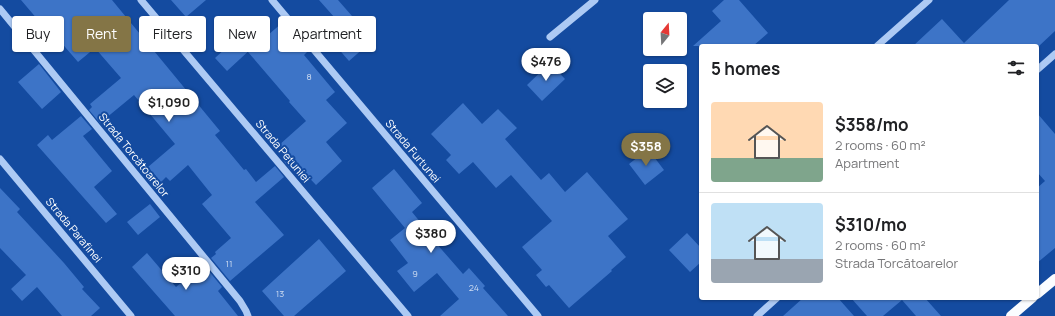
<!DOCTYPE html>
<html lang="en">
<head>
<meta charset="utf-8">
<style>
	body { margin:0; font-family:Manrope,sans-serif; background:#f2f2f2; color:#202124; height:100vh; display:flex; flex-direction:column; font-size:15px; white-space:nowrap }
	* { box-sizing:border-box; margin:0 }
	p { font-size:13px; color:#757577 }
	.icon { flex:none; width:22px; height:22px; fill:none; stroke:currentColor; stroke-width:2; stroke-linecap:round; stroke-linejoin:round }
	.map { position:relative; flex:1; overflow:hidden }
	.drawer { position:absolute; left:699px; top:44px; width:340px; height:256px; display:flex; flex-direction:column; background:#fff; border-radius:4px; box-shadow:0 1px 3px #0004 }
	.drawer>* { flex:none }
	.top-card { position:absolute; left:12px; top:16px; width:380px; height:36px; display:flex; gap:8px }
	.needle { width:26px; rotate:18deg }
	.buttons { position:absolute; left:643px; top:12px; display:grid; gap:8px }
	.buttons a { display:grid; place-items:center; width:44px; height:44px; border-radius:4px; background:#fff; box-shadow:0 1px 3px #0004; font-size:20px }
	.price { position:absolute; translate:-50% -34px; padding:0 9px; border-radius:14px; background:#fff; color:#222; font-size:13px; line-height:26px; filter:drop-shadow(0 1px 2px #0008) }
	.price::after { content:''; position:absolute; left:50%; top:24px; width:12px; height:9px; margin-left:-6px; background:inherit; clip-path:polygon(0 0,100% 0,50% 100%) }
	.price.active { background:#847546; color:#fff }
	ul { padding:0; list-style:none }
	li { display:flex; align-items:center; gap:12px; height:100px; padding:0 12px }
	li+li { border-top:1px solid #e0e0e0 }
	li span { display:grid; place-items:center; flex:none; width:112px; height:80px; border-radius:4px; color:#555 }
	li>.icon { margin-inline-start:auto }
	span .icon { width:48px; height:48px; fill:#fffc; stroke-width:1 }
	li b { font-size:17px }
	h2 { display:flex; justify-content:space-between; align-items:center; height:48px; padding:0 12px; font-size:17px }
	.pill { padding:0 14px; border-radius:4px; background:#fff; box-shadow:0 1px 3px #0004; font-size:14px; line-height:36px }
	.pill.active { background:#847546; color:#fff }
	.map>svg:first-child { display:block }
	.building { fill:#3d74c7 }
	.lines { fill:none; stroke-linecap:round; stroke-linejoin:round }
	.minor { stroke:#adcaf4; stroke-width:7 }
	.major { stroke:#fafcff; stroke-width:10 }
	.labels { text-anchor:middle; stroke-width:4; stroke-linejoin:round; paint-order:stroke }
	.number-label { font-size:9px; fill:#cedcf1 }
	.street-label { font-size:11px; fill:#fff; stroke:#144ba0 }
</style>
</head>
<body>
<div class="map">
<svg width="1055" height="316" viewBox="0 0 1055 316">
	<rect width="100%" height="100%" fill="#144ba0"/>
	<path class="building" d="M21 0H112L220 131 215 135 244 170 246 169 256 182 275 166 284 177 255 202 284 235 230 281 211 258 216 254 215 252 231 238 202 204 212 195 188 165 170 181 166 177 161 182 148 167 175 144 134 95 100 123 89 110 92 107 90 104 121 78 95 48 78 62 40 18 38 20Z
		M171 0H206L186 17Z
		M319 0H338L373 40 349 61 329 38 343 27Z
		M724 0H739L768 33 753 46H693L721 21 712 11Z
		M1009 0H1055V31L1039 46H913L942 19 964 43Z
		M282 23 307 52 304 55 335 92 326 100 347 123 326 142 342 161 316 185 297 165 291 170 282 159 287 156 278 146 306 121 289 102 290 101 248 52Z
		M241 34 253 47 227 71 215 58Z
		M550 63 565 79 542 101 527 85Z
		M39 64 61 92 42 109 18 82Z
		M463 103 482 124 498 109 517 128 505 139 541 180 549 173 565 192 587 172 628 219 608 236 626 257 611 270 612 271 569 308 549 285 546 287 536 275 542 270 522 247 552 221 511 175 496 188 473 162 459 174 446 160 451 155 431 134Z
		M1037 113 1055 134V248L1037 263V188L1045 181 1037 172Z
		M81 116 92 129 83 136 112 171 94 187 117 214 106 223 37 145 48 135 52 140Z
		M648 149 664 170 645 185 629 164Z
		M394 169 422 203 412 212 430 234 429 235 463 274 469 268 485 286 483 288 508 316H440L459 299 437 273 414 292 397 271 408 263 390 240 405 228 372 188Z
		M0 188 20 209 17 212 64 263 84 287 82 289 100 308 91 316H62L37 287 22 301 11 289 26 275 0 248Z
		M150 204 160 217 138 235 127 222Z
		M687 233 701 248V262L690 272 669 250Z
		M319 239 346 271 294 316H284L262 291Z
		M147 253 176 287 203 264 222 287 218 291 238 316H175L132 267Z
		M803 298H838L854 316H783Z
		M851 298H925L941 316H916L902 300 883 316H867Z"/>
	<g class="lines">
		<path class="minor" d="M141 0 408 316
			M272 0 538 316
			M0 9 240 301 246 311 248 316
			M550 37 595 0
			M877 46 929 0
			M1037 70 1055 54
			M0 159 131 316
			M757 316 777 298"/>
		<path class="major" d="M1037 294 1055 279
			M1011 316 1032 298"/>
	</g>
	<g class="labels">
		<g class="number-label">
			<text x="309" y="80">8</text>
			<text x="229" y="267">11</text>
			<text x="415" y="277">9</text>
			<text x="474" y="291">24</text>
			<text x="280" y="297">13</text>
		</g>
		<g class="street-label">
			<text transform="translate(283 151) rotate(50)" y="4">Strada Petuniei</text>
			<text transform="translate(413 151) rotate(50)" y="4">Strada Furtunei</text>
			<text transform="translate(134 155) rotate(51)" y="4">Strada Torcătoarelor</text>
			<text transform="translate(74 230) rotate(50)" y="4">Strada Parafinei</text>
		</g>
	</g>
</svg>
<div class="buttons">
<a><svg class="needle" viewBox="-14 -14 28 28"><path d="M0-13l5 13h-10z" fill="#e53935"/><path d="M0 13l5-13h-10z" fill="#757577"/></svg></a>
<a><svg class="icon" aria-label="layers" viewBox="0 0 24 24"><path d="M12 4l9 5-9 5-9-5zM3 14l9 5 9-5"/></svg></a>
</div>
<b class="price" style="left:546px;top:82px">$476</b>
<b class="price" style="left:169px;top:123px">$1,090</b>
<b class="price active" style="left:646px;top:167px">$358</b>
<b class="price" style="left:431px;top:254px">$380</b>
<b class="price" style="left:186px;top:291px">$310</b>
<div class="top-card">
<a class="pill">Buy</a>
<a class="pill active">Rent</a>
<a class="pill">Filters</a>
<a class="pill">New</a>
<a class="pill">Apartment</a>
</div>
<section class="drawer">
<h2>5 homes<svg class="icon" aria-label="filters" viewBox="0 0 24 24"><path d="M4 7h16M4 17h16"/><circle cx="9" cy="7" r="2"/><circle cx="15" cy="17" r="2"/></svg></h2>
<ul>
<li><span style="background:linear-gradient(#ffd9b3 70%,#7fa58c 0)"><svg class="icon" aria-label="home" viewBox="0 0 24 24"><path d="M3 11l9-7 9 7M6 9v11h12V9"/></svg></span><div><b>$358/mo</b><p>2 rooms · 60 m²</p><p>Apartment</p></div></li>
<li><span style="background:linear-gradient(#bfe0f5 70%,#9aa5b1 0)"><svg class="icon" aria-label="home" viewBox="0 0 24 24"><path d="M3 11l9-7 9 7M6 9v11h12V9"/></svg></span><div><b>$310/mo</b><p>2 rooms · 60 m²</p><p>Strada Torcătoarelor</p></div></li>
</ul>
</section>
</div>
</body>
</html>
